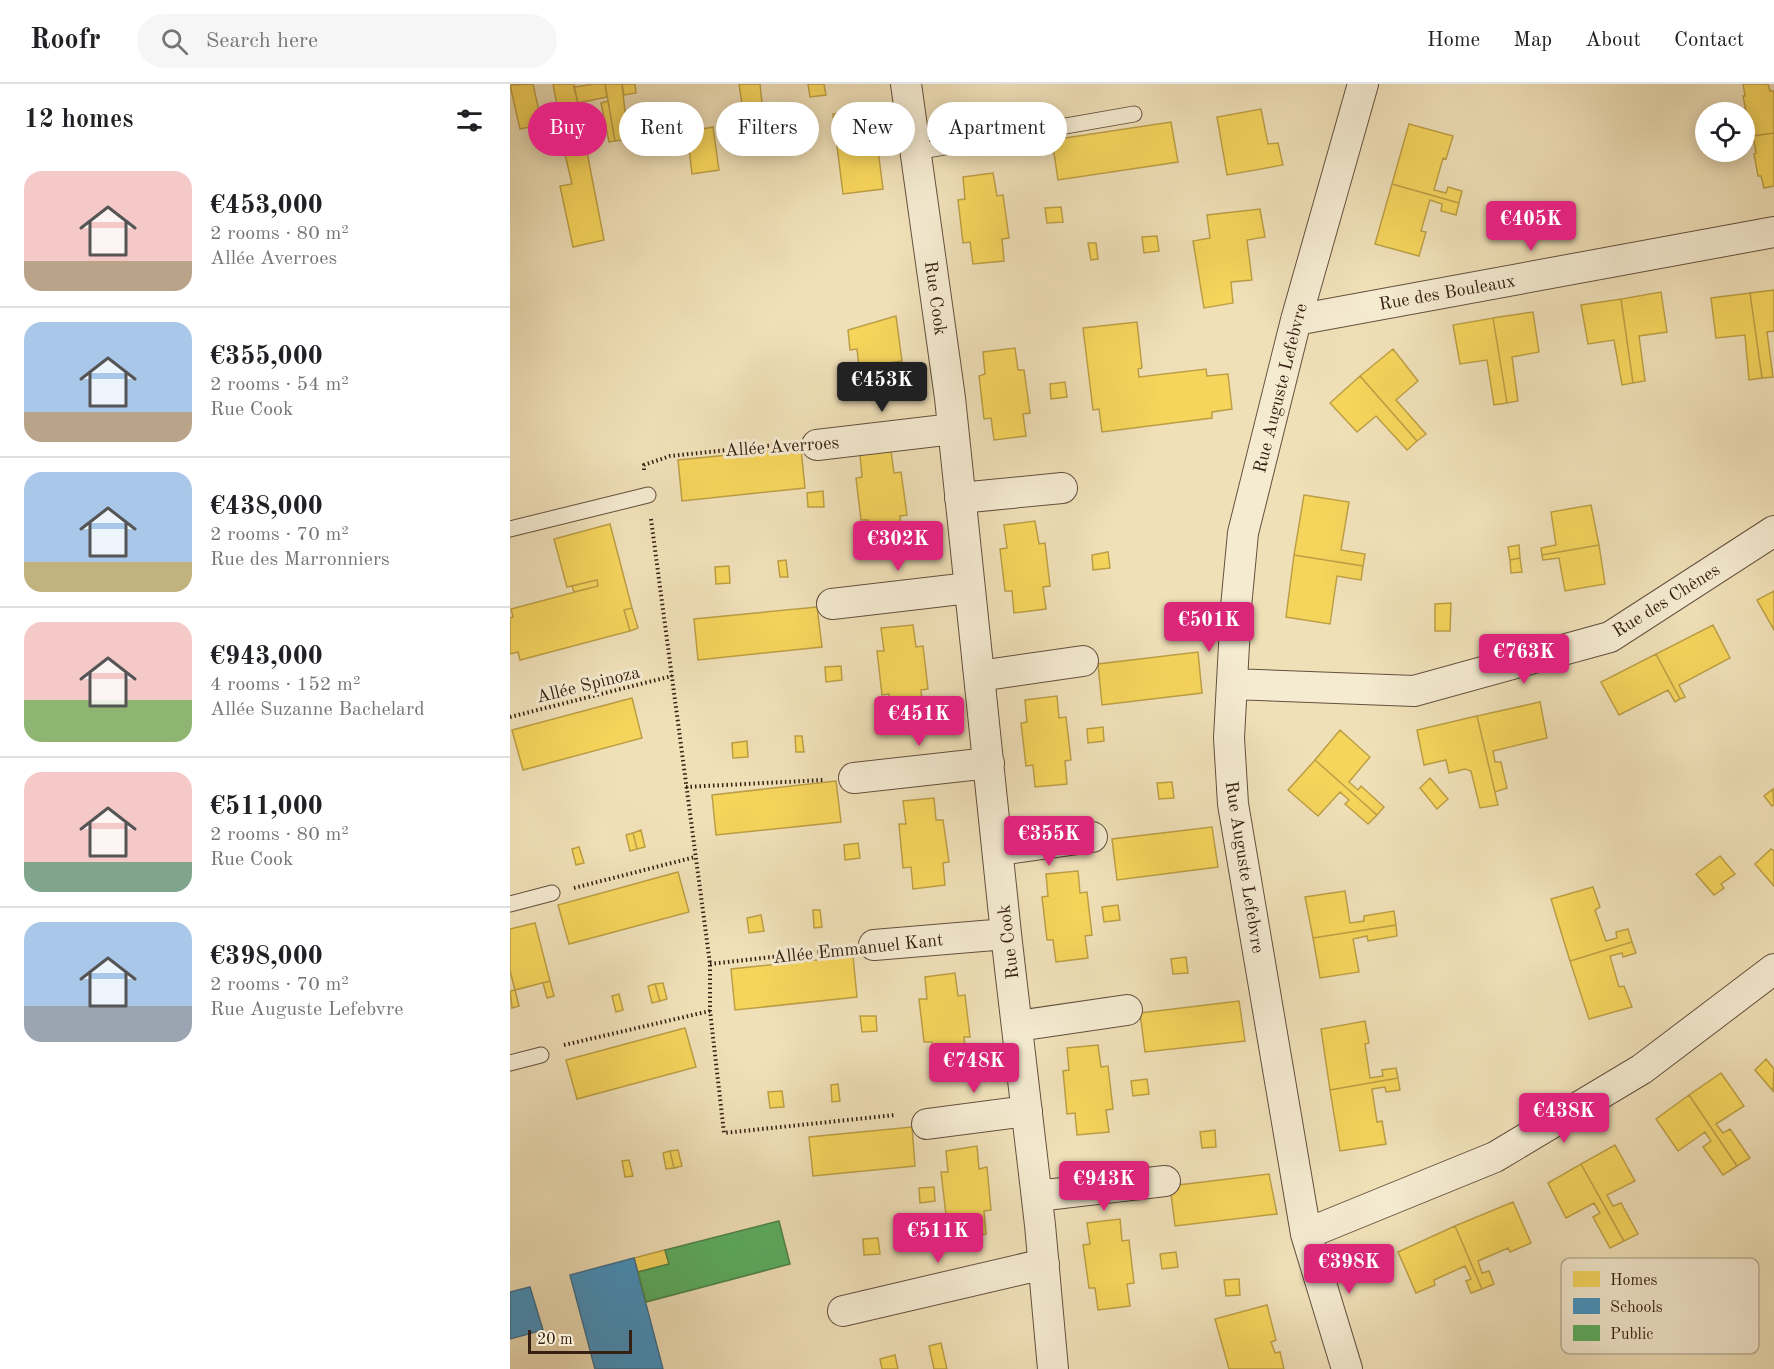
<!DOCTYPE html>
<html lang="en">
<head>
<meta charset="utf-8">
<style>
	body { margin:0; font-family:"Old Standard TT",serif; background:#f6f6f6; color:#202124; height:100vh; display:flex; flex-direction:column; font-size:22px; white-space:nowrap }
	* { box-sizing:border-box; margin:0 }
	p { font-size:20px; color:#757577 }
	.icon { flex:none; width:33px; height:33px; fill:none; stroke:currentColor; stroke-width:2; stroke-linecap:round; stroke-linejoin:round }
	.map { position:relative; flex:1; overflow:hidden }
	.side { display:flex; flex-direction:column; background:#fff; width:510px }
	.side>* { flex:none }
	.guide { position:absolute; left:18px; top:18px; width:570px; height:54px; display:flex; gap:12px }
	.controls { position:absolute; left:1185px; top:18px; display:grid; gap:12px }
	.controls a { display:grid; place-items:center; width:60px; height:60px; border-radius:50%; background:#fff; box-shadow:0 3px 15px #0003; font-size:30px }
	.scale { position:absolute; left:18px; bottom:15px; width:104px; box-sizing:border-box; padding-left:6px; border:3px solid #362014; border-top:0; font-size:16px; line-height:21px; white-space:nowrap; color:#362014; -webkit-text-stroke:4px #f5ebd1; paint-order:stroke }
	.price { position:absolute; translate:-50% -51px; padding:0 14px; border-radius:6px; background:#db2777; color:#fff; font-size:20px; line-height:39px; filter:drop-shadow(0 2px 3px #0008) }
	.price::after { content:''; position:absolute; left:50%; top:36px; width:18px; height:14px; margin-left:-9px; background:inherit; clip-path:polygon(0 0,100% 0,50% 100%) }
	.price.selected { background:#222; color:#fff }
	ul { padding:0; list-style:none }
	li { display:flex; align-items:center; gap:18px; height:150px; padding:0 24px }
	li+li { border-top:2px solid #e0e0e0 }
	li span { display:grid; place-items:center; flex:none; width:168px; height:120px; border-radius:18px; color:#555 }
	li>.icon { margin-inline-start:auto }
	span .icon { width:72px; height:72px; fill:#fffc; stroke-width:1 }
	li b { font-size:26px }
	h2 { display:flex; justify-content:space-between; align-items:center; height:72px; padding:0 24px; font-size:26px }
	.pill { padding:0 21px; border-radius:27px; background:#fff; box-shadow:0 3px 15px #0003; font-size:21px; line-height:54px }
	.pill.selected { background:#db2777; color:#fff }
	header { display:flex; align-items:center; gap:36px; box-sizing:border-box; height:84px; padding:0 30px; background:#fff; border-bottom:2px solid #e0e0e0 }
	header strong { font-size:28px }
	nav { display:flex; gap:33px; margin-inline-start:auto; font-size:21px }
	.search { width:420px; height:54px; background:#f6f6f6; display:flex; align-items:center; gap:15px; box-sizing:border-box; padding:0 21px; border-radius:33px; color:#757577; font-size:22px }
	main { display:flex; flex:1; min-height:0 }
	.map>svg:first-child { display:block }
	.homes { fill:#f6d55c; stroke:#bc9f46; stroke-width:1.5 }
	.schools { fill:#4393c3; stroke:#3f708e; stroke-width:1.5 }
	.public { fill:#5aae61; stroke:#4f834a; stroke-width:1.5 }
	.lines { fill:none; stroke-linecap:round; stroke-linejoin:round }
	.lane-casing { stroke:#64503d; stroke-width:17 }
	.street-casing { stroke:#64503d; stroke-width:32 }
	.path { stroke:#362014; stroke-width:4; stroke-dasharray:1.5 3; stroke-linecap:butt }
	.lane { stroke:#f5ebd1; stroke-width:15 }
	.street { stroke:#f5ebd1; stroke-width:30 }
	.labels { text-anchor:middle; stroke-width:6; stroke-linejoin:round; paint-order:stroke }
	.street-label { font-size:18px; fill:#362014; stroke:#f5ebd1 }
	.key { fill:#f5ebd1; stroke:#bcae98; stroke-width:1.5 }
	.key-label { font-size:16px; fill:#362014 }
</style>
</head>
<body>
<header>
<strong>Roofr</strong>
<div class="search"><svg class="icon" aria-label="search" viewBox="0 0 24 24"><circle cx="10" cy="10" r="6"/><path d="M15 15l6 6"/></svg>Search here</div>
<nav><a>Home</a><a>Map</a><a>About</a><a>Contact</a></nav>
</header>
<main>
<section class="side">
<h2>12 homes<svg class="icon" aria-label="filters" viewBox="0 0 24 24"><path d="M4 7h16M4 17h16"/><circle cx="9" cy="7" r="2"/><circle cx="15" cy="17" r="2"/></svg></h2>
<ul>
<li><span style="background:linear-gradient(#f6c9c9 75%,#b9a48a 0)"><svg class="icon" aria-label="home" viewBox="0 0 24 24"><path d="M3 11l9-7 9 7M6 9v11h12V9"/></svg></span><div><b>€453,000</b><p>2 rooms · 80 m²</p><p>Allée Averroes</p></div></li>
<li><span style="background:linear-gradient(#a9c7e8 75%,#b9a48a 0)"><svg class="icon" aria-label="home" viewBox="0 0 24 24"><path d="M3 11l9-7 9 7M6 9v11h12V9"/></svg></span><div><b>€355,000</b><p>2 rooms · 54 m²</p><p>Rue Cook</p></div></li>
<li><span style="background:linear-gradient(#a9c7e8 75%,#c2b280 0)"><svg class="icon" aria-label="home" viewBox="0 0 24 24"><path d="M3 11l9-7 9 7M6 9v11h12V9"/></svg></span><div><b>€438,000</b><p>2 rooms · 70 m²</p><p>Rue des Marronniers</p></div></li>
<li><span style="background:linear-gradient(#f6c9c9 65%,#8fb573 0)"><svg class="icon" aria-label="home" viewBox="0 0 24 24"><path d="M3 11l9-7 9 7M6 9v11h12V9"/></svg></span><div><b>€943,000</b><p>4 rooms · 152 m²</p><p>Allée Suzanne Bachelard</p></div></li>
<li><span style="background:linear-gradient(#f6c9c9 75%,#7fa58c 0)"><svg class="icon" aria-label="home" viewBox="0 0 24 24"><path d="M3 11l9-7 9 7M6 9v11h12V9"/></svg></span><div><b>€511,000</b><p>2 rooms · 80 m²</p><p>Rue Cook</p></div></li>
<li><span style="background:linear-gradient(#a9c7e8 70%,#9aa5b1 0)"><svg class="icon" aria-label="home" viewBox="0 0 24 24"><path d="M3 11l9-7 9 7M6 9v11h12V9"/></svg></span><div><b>€398,000</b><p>2 rooms · 70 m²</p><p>Rue Auguste Lefebvre</p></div></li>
</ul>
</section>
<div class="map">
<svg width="1264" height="1285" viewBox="0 0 1264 1285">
	<rect width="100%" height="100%" fill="#f0e0b8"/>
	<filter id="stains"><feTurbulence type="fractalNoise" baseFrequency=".00333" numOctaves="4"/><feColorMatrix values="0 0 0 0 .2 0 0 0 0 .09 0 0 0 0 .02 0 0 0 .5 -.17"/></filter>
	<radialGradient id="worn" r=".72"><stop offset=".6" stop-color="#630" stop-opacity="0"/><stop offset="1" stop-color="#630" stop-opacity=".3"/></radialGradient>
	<path class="homes" d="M23 0 32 41 10 45 0 1Z
		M43 0H64L71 37 36 44 33 29 48 27Z
		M84 0H95L97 13 68 19 64 3Z
		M95 0H112L118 55 105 57Z
		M112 0H125L126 9 114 11Z
		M229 0H250L252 19 232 21Z
		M298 0H314L316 11 300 13Z
		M1233 0H1258L1260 7H1264V49L1243 52 1239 33H1237L1233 12H1235Z
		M98 17 105 57 99 58 91 19Z
		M751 25 758 60 768 59 773 81 717 91 707 33Z
		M363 26 373 105 333 110 323 30Z
		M71 37 94 156 63 163 50 102 62 100 50 49 37 52 36 44Z
		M661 38 668 78 548 96 542 56Z
		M899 40 943 52 936 75 933 74 924 106 936 109 938 103 952 107 949 119 882 100Z
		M203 43 209 86 182 90 177 48Z
		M1264 49V102L1254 104 1251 92H1248L1244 70 1246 69 1243 52Z
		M483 89 487 112 493 111 499 154 492 155 494 177 463 180 460 158 453 159 448 116 455 115 453 93Z
		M882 100 949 119 946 131 931 127 932 120 920 116 911 147 916 148 909 172 865 160Z
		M551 123 553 138 537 139 535 124Z
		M750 125 755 153 737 156 742 196 721 198 723 219 694 224 683 157 700 154 697 131Z
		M647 152 649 167 634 169 632 153Z
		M578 159H586L588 175 581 176Z
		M1264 206V247L1257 248 1263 293 1252 294 1240 209Z
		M1151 208 1157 248 1129 252 1135 297 1123 299 1111 215Z
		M1240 209 1252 294 1239 296 1235 251 1206 254 1201 214Z
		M1111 215 1123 299 1112 301 1104 256 1078 260 1071 221Z
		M1023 228 1029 268 1002 273 1008 317 997 319 983 234Z
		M386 232 392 277 349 283 347 265 340 266 338 246Z
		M983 234 997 319 984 321 977 276 950 280 943 241Z
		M627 238 632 284 628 285 629 293 696 285 697 292 718 290 722 325 702 328V334L592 348 589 325 583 326 573 244Z
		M505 264 508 286H514L520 329 513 330 516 352 484 356 481 334 474 335 469 292 475 290 473 268Z
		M883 265 908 297 886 316 916 350 907 357 850 292Z
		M850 292 907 357 897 366 866 332 847 348 820 319Z
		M555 298 557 313 541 315 540 300Z
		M291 364 295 404 172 417 168 376Z
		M381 367 384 389 391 388 397 431 390 432 392 454 360 457 358 436H351L346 394 352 393 350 371Z
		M313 407 314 423H298L297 409Z
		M794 411 839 418 831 466 855 470 853 482 784 471Z
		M1081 421 1089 461 1032 471 1031 464 1046 461 1041 428Z
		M525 437 529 460 535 459 540 502 533 503 536 525 504 529 502 507H495L490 465 497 464 494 441Z
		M100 440 122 524 114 526 120 547 10 576 8 568 0 570V534L3 533 1 525 88 502 87 496 57 503 44 455Z
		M1009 461 1010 474 1000 476 998 463Z
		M1089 461 1095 500 1055 507 1049 474 1033 476 1032 471Z
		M598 468 600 484 583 486 582 471Z
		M784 471 853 482 851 496 827 492 820 540 776 533Z
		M1010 474 1012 488 1001 489 1000 476Z
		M276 476 278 493H270L268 477Z
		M219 482 220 499 206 500 205 483Z
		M87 496 88 502 64 508 62 502Z
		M1264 507V546L1247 516Z
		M941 519 940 547H925V520Z
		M307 523 312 563 188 576 184 535Z
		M122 524 128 544 120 547 114 526Z
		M403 541 406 563 413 562 418 605 411 606 413 628 382 631 379 610 372 611 367 567H374L371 544Z
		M1203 541 1220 574 1169 601 1175 613 1170 615 1146 570Z
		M688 568 692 609 592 621 588 580Z
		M1146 570 1170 615 1165 618 1158 606 1109 631 1091 598Z
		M331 582 332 596 316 598 315 583Z
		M547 612 549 634 556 633 561 676 555 677 557 700 525 703 523 681 516 682 511 639 517 638 515 616Z
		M122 614 132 654 13 686 2 646Z
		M1030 618 1037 654 983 667 985 678H991L997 704 985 708 967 632Z
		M967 632 988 721 970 724 961 687 955 685 939 689 936 676 914 681 907 646Z
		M593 643 594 657 578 659 577 645Z
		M830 646 860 673 839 698 848 706 851 702 874 723 867 731 805 676Z
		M285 652H292L294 668H286Z
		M237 657 238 673 223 674 222 659Z
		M805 676 867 731 858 740 835 720 839 716 830 708 808 732 778 706Z
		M920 694 938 715 927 725 910 704Z
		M326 697 331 738 206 751 202 711Z
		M662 698 664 714 649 715 647 699Z
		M1263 705 1264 721 1262 722 1254 712Z
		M424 714 426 736H433L439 778 433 779 435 801 403 805 401 783 393 784 389 740H396L393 717Z
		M702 743 708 783 607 796 602 755Z
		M131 746 135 763 127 765 123 749Z
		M123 749 127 765 120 767 116 751Z
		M348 759 350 774 335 776 334 761Z
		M69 763 74 779 66 781 62 765Z
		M1261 765 1264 767V802L1245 780Z
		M1210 772 1225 790 1211 800 1214 804 1204 811 1186 790Z
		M568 787 570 809 577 808 582 851 575 852 578 874 546 878 543 856H537L532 813 538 812 536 790Z
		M168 788 179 828 59 860 48 821Z
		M1083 803 1090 823 1085 826 1096 857 1107 854 1106 848 1118 845 1122 858 1060 877 1041 815Z
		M835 807 840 839 854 837V832L884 827 886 841 803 854 795 813Z
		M608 821 610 836 594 838 592 823Z
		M303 826H310L312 843 304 844Z
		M251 831 254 847 239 849 237 834Z
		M25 839 40 897 5 906 0 887V845Z
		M886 841 887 852 858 857 857 852 843 855 849 888 810 894 803 854Z
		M1122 858 1126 869 1113 873 1112 869 1100 872 1109 903 1114 902 1122 923 1079 935 1060 877Z
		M343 872 347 913 225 926 221 885Z
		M676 873 678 889 663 890 661 875Z
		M445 889 448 912 455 911 460 953H454L456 977 424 980 422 958H414L409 915H417L415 893Z
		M40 897 44 912 37 914 33 899Z
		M153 899 157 915 150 917 145 900Z
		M145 900 150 917 142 919 138 902Z
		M5 906 9 922 2 924 0 907Z
		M109 910 113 926 106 928 102 912Z
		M729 917 735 957 635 968 630 929Z
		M350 932H366L367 947 352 948Z
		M855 937 859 959 855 960 860 994 873 992 872 986 886 984 888 994 820 1006 811 945Z
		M175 944 186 983 67 1015 56 976Z
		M588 961 591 983 598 982 603 1025 596 1026 599 1048 567 1051 565 1029 557 1030 553 987 559 986 557 964Z
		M1256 975 1264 985 1263 1007 1245 986Z
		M1211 989 1234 1022 1206 1040 1213 1049 1220 1045 1240 1074 1227 1082 1179 1011Z
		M888 994 890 1006 876 1008 875 1003 862 1005 867 1038 872 1037 876 1060 830 1067 820 1006Z
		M637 995 639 1010 623 1012 621 997Z
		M328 1000 330 1017 322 1018 321 1001Z
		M272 1007 274 1023 260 1024 258 1008Z
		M1179 1011 1227 1082 1213 1091 1193 1063 1201 1057 1195 1048 1168 1067 1146 1035Z
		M402 1043 405 1082 303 1092 299 1053Z
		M705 1046 706 1063 692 1064 690 1048Z
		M1105 1061 1125 1097 1097 1111 1103 1122 1111 1119 1128 1150 1114 1157 1071 1080Z
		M467 1062 469 1085 477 1083 481 1126 474 1127 476 1150 445 1153 442 1131H436L431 1088H438L436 1067Z
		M168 1066 172 1082 164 1084 160 1067Z
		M160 1067 164 1084 156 1085 153 1069Z
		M119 1076 123 1092 115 1093 112 1077Z
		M1071 1080 1114 1157 1100 1164 1083 1133 1090 1129 1084 1119 1056 1134 1038 1099Z
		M759 1090 767 1130 665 1142 660 1102Z
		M424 1103 425 1117 410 1119 409 1104Z
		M1003 1118 1021 1159 1000 1168 998 1164 968 1177 972 1189 979 1187 984 1200 972 1205 945 1142Z
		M610 1135 612 1157 619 1156 624 1199 617 1200 620 1222 588 1226 585 1204H579L573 1161 580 1160 577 1139Z
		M945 1142 972 1205 961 1209 956 1197 961 1195 955 1182 924 1196 925 1201 906 1209 888 1168Z
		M368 1154 370 1170 354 1171 353 1155Z
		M155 1166 159 1180 128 1188 124 1174Z
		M666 1168 668 1183 652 1185 650 1170Z
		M729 1195 730 1211 716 1212 714 1196Z
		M757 1221 766 1256 761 1258 765 1269 770 1268 774 1285H719L705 1235Z
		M431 1259 437 1285H424L419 1262Z
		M385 1271 388 1285H372L370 1275Z"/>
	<path class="schools" d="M124 1174 153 1285H85L60 1191Z
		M20 1203 33 1246 0 1255V1208Z"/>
	<path class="public" d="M269 1137 280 1180 136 1218 128 1188 159 1180 155 1166Z"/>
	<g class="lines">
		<g class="lane-casing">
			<path id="lane" d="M406 68 624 30
				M0 445 138 411
				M0 820 42 809
				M0 979 31 971"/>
		</g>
		<g class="street-casing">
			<path id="street" d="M396 0 440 314 496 850 530 1141 543 1285
				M786 236 1264 148
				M307 361 443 345
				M450 414 552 404
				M322 520 459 504
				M469 592 573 577
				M722 600 904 607 1100 553 1264 447
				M344 694 479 679
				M489 766 582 753
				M364 861 496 850
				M508 942 617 926
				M417 1040 517 1027
				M527 1112 655 1097
				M796 1150 985 1073 1132 985 1264 885
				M333 1227 534 1180
				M837 1285 796 1150 723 720 719 654 726 523 733 449 786 236 853 0"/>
		</g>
		<path class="path" d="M134 386V381L160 372 275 360
			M141 435 200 880V927L214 1049 385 1031
			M0 633 162 592
			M176 703 313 696
			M64 804 185 773
			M200 880 333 865
			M54 961 200 927"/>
		<use href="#lane" class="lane"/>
		<use href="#street" class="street"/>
	</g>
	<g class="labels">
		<g class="street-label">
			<text transform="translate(937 208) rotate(-10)" y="6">Rue des Bouleaux</text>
			<text transform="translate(426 214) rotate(82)" y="6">Rue Cook</text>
			<text transform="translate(770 304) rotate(-76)" y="6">Rue Auguste Lefebvre</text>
			<text transform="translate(272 362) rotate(-4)" y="6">Allée Averroes</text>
			<text transform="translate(1156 516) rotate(-32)" y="6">Rue des Chênes</text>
			<text transform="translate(78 600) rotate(-14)" y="6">Allée Spinoza</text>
			<text transform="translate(735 783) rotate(81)" y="6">Rue Auguste Lefebvre</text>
			<text transform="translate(498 858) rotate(-97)" y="6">Rue Cook</text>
			<text transform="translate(348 864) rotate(-6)" y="6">Allée Emmanuel Kant</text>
		</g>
	</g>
	<rect x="1051" y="1174" width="198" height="96" rx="9" class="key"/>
	<rect x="1063" y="1187" width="27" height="16" fill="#f6d55c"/>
	<rect x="1063" y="1214" width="27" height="16" fill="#4393c3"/>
	<rect x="1063" y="1241" width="27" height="16" fill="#5aae61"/>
	<g class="key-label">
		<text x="1100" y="1201">Homes</text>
		<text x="1100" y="1228">Schools</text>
		<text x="1100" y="1255">Public</text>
	</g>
	<rect width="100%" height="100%" filter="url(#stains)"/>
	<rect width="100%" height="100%" fill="url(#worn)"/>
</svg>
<div class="controls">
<a><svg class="icon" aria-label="locate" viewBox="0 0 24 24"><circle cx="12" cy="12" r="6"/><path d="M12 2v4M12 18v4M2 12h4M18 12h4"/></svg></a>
</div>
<div class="scale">20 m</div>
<b class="price" style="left:1021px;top:168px">€405K</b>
<b class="price selected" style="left:372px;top:329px">€453K</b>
<b class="price" style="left:388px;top:488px">€302K</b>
<b class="price" style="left:699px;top:569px">€501K</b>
<b class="price" style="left:1014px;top:601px">€763K</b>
<b class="price" style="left:409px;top:663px">€451K</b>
<b class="price" style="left:539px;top:783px">€355K</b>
<b class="price" style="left:464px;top:1010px">€748K</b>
<b class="price" style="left:1054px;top:1060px">€438K</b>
<b class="price" style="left:594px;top:1128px">€943K</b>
<b class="price" style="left:428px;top:1180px">€511K</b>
<b class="price" style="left:839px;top:1211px">€398K</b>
<div class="guide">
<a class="pill selected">Buy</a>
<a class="pill">Rent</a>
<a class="pill">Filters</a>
<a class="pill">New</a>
<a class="pill">Apartment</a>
</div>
</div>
</main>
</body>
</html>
